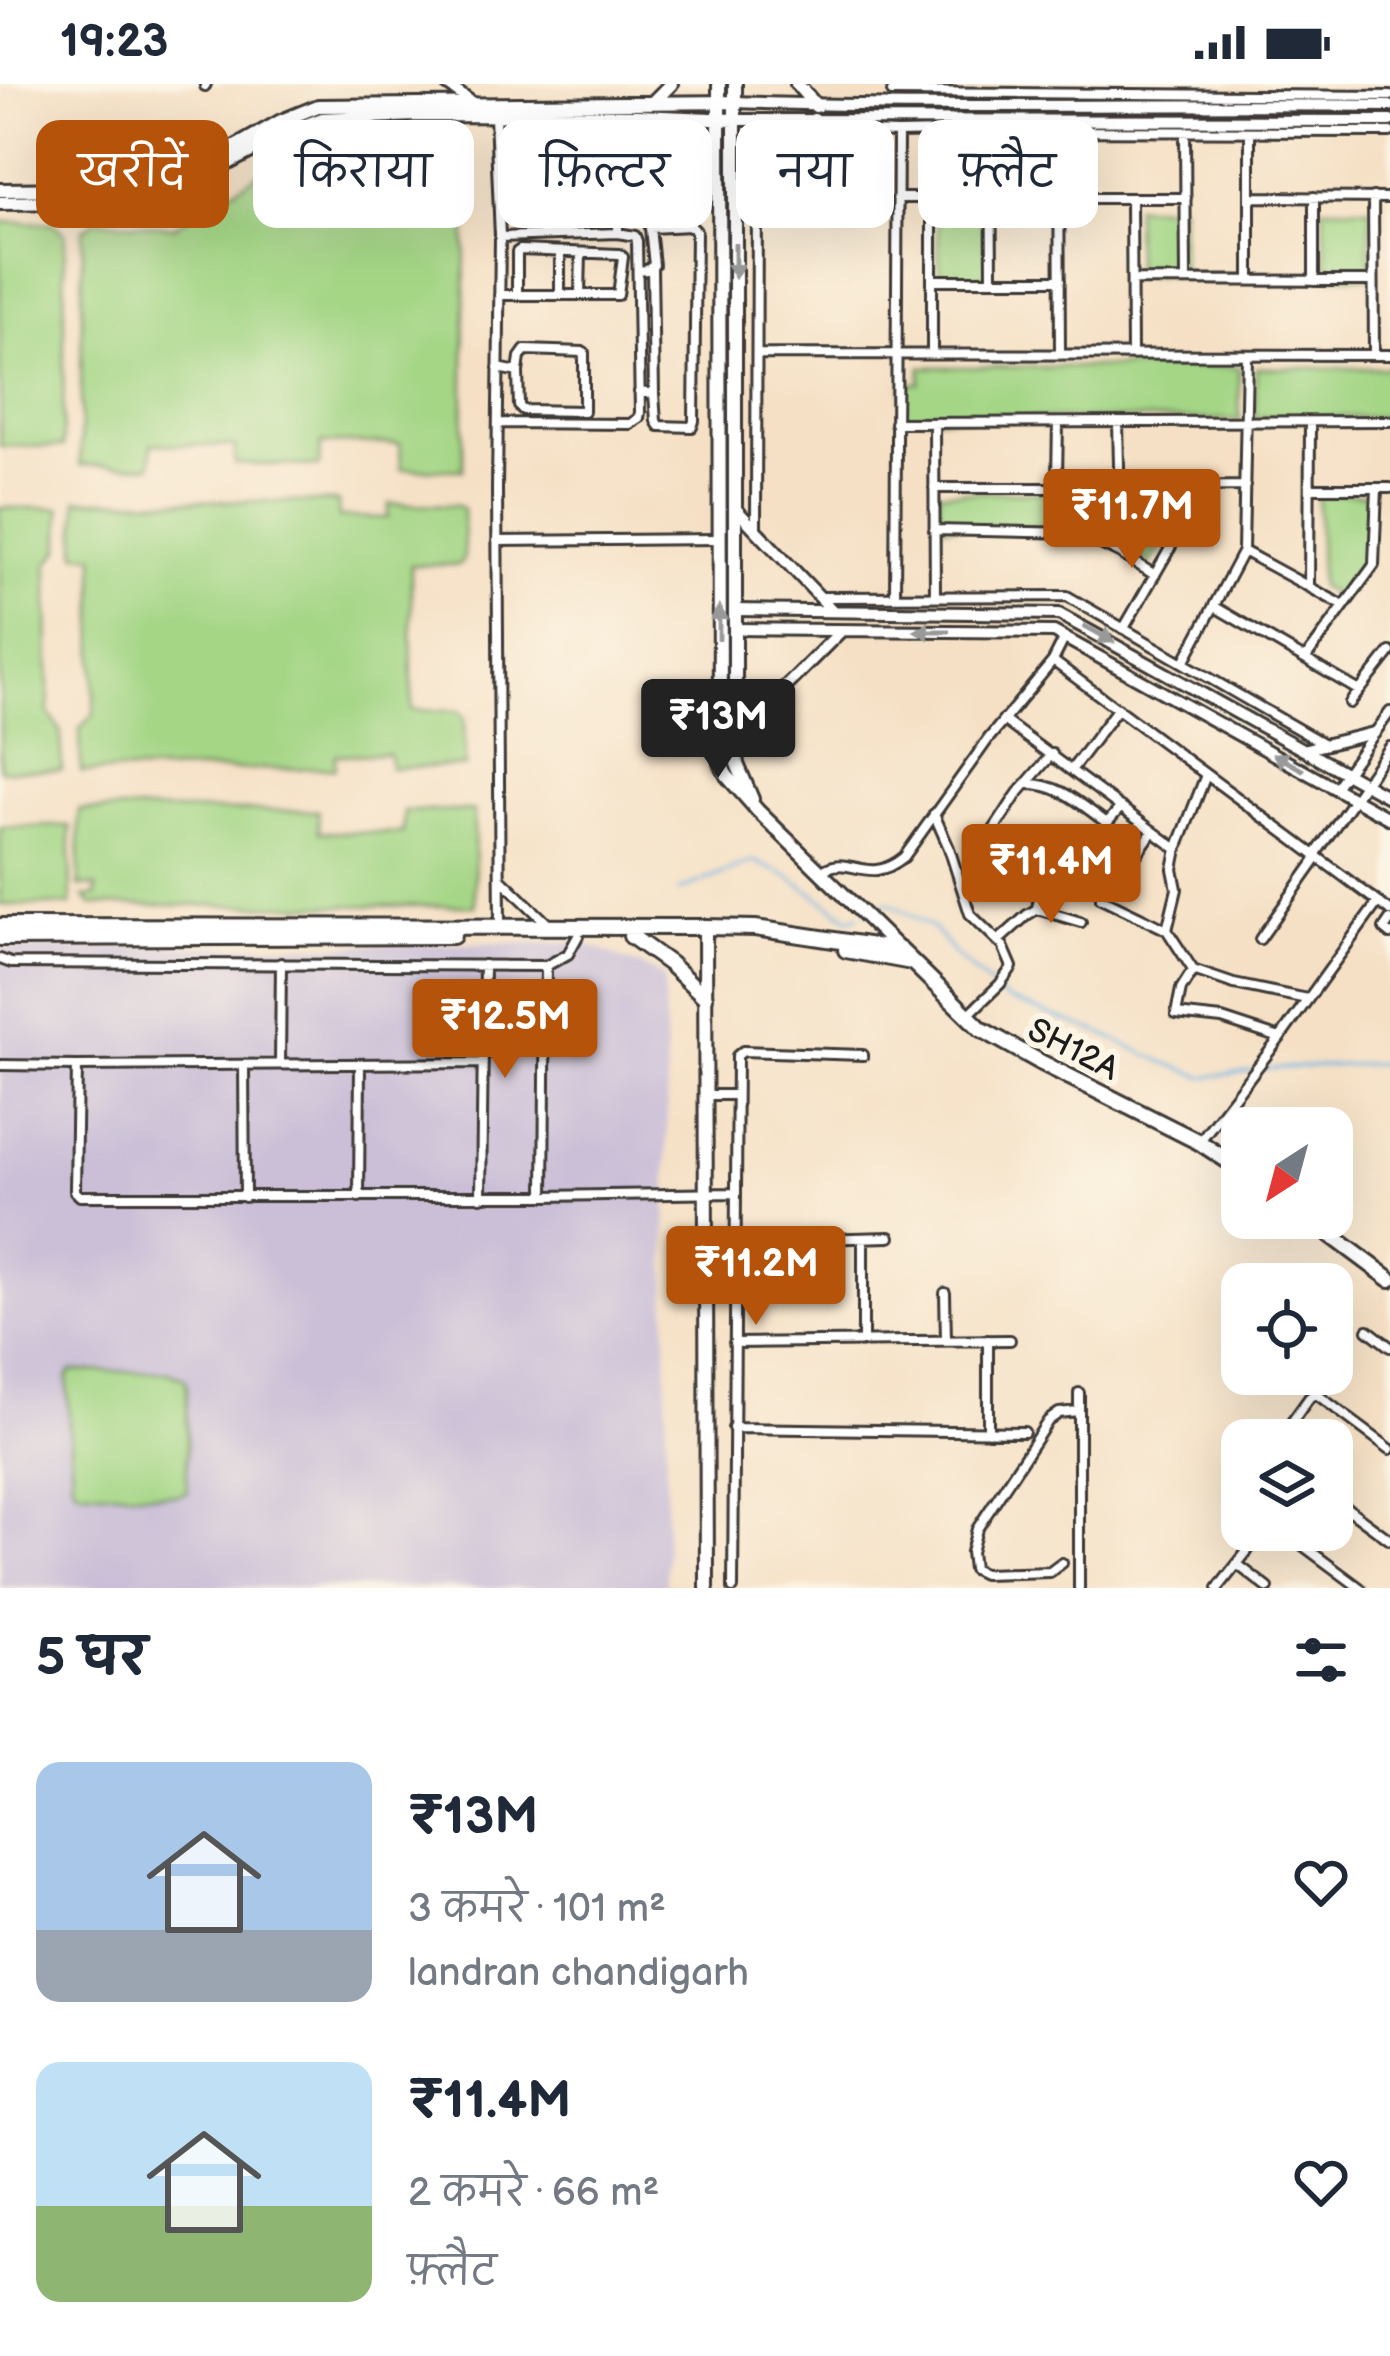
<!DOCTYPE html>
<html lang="hi">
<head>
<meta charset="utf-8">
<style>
	body { margin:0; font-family:"Balsamiq Sans","Playpen Sans Deva",sans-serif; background:#f2f2f3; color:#1f2937; height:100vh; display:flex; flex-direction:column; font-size:45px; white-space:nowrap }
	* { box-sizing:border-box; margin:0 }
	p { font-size:39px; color:#747a83 }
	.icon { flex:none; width:66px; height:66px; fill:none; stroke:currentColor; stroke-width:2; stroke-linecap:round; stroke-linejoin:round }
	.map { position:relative; height:1504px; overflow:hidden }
	.side { display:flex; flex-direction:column; background:#fff; flex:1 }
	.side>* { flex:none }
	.banner { position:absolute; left:36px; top:36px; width:1320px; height:108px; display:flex; gap:24px }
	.needle { width:78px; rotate:216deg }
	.buttons { position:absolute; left:1221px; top:1023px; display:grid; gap:24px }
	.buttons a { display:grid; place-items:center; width:132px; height:132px; border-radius:24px; background:#fff; box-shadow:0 12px 48px #0002; font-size:60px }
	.price { position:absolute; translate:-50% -102px; padding:0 27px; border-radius:12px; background:#b45309; color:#fff; font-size:39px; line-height:78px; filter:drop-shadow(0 3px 6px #0008) }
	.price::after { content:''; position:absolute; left:50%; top:72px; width:36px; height:27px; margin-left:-18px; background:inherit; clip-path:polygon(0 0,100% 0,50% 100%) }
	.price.selected { background:#222; color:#fff }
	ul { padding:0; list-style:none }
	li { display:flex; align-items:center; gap:36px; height:300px; padding:0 36px }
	li span { display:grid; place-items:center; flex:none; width:336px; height:240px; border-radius:24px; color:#555 }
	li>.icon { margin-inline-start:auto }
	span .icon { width:144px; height:144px; fill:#fffc; stroke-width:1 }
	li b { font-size:51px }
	h2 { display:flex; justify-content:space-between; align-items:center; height:144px; padding:0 36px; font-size:51px }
	.chip { padding:0 42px; border-radius:24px; background:#fff; box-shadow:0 12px 48px #0002; font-size:42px; line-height:108px }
	.chip.selected { background:#b45309; color:#fff }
	.status { display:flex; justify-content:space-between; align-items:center; height:84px; padding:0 60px; background:#fff; direction:ltr }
	.status svg { height:33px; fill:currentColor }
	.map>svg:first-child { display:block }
	.industrial { fill:#cabfd7 }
	.green { fill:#a4d686; stroke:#607951; stroke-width:3 }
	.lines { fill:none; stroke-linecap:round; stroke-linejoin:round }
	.stream { stroke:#6ab2e1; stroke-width:3 }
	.minor-casing { stroke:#3d3935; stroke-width:14 }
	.tertiary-casing { stroke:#3d3935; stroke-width:16 }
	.secondary-casing { stroke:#3d3935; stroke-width:18 }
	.primary-casing { stroke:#3d3935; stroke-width:20 }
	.minor { stroke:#fff; stroke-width:8 }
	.tertiary { stroke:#fff; stroke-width:10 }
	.secondary { stroke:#fff; stroke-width:12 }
	.primary { stroke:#fff; stroke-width:14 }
	.oneway { fill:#999 }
	.labels { text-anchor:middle; stroke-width:12; stroke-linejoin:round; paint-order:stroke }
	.street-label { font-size:33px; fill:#1c1c1c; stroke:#fcf5e5 }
</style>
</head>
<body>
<div class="status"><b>19:23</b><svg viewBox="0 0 49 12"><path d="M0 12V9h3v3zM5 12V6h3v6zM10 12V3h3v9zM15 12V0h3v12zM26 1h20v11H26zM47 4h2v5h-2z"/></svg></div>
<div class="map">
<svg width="1390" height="1504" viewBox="0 0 1390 1504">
	<rect width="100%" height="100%" fill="#fcf5e5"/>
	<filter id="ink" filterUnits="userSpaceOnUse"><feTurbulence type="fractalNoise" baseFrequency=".00833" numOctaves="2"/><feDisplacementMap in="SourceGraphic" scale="24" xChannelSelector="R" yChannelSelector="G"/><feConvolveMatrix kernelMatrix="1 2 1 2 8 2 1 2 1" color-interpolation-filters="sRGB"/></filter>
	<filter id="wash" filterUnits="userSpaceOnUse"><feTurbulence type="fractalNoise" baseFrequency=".004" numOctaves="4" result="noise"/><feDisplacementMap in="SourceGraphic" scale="48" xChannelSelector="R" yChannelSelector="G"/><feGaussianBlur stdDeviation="2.7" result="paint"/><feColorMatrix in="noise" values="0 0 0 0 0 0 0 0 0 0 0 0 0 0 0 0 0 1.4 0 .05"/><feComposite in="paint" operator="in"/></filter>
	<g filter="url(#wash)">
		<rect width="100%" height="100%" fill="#f5e0c5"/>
		<path class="industrial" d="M584 859 664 892 667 1013 666 1504H0V864Z"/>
		<path class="green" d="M314 56 467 59 463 386 401 385 400 360 321 359 320 382 235 380V362L152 360 151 382 80 381 83 146 96 136 173 143Z
			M936 122H989L990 192 940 193Z
			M1134 122 1181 123V191L1135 190Z
			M1323 123 1370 124V193L1328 192Z
			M0 138 52 139 65 150 63 363 0 362Z
			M921 283H1239L1240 336 903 333V300L920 299Z
			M1256 284H1390V333H1255Z
			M939 408H1047L1048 442H939Z
			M1127 409 1171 410 1172 444 1151 480 1126 466Z
			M1318 410H1367L1368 478 1341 515 1320 503Z
			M77 416 338 418 339 433 388 434 389 420 458 421 463 425 464 473 459 481H411L412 626 458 627 464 632 465 682 390 684 389 670 336 671 335 684 81 688 80 644 94 630 95 471 77 470Z
			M0 424H60V466L48 480 49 629 61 647 62 686H0Z
			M79 726 318 727 319 748 403 749 404 727H474L475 822 91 821 84 813 96 812V803L79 802Z
			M70 742 71 821H0V743Z
			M71 1287 168 1288 184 1294 187 1300V1408L178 1411 84 1406 78 1405 72 1399 67 1293Z"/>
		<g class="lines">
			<path class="stream" d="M679 807 754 777 791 794 850 835 858 832
				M866 828 888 818 934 845 955 871 991 902
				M998 909 1005 915 1098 948 1161 977 1204 993 1252 987
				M1262 985 1390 979"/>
		</g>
	</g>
	<g filter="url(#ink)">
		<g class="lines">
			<g class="minor-casing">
				<path id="minor" d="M205 2 206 0
					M892 8 1390 12
					M495 32 500 153 497 405 500 843
					M805 46 898 49 991 47 1390 48
					M991 47 992 196
					M1059 47 1060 271
					M1185 48 1186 196
					M1250 48V196
					M1250 113 1390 114
					M1314 113V197
					M1373 113 1374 271
					M897 114H992
					M932 114V270
					M1060 114H1186
					M1131 114 1132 271
					M618 149V134L578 131 579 46 634 45 695 111 694 117 677 134H618
					M652 183 654 310
					M638 187 647 186 654 181 650 144 691 142 696 147 694 337 692 343 659 342 656 337 654 310 639 308
					M932 196H1060
					M1132 196 1373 197
					M499 211H618L623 173 619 170 520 166 517 168V211
					M560 211V169
					M580 211 581 169
					M757 270 1390 271
					M498 284 518 288 519 322 523 326 584 327V268L525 266 520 273 518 288
					M1118 338 1121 468
					M498 339 630 340 639 334 640 328 637 157 635 152 618 149 500 153
					M895 339 1390 337
					M934 339 935 512
					M934 404H1057
					M1119 404 1245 402
					M1310 404H1390
					M756 445 757 100
					M934 446 1078 449 1121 470 1155 491
					M1056 448 1058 339
					M497 457 719 455
					M1243 467 1344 522
					M1309 503 1310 338
					M895 512 898 49
					M820 513 1067 512 1324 660
					M1215 523 1358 606
					M1124 544 1176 454 1179 443V403
					M1306 574 1374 481 1377 404
					M1053 577 1065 553
					M1184 578 1243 467 1247 272
					M1350 619 1390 568
					M1003 636 1177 765
					M1072 685 1118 624
					M1026 700C1060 699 1081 721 1107 739L1121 723
					M1335 704 1390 628
					M934 730 949 764 970 830 1003 862 1012 883 1000 900 967 932
					M993 747 1018 709 1052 670
					M1315 771 1390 663
					M1126 786 1153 747
					M822 787C850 768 866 804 904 773L989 654 1053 577 1378 818 1280 954 1199 1058
					M500 794 550 842
					M1101 814 1167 846 1193 886 1234 900 1307 915
					M1378 818 1390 827
					M1037 825 1081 838
					M1390 836 1384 845 1390 850
					M1167 846 1177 805 1173 785 1177 765 1206 691
					M1260 855 1318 773
					M998 857 1027 831 1037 825 1042 792
					M0 875 11 879 546 882 544 1112
					M546 882 568 870 578 852
					M1193 886 1181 905 1176 930 1222 935 1280 954
					M280 979 281 879
					M0 981 77 982 75 1107 80 1112H544L735 1109
					M244 981 245 1113
					M77 982 483 979
					M707 1011H736
					M359 1113 360 980
					M481 1113 484 881
					M863 1154V1257
					M735 1157 890 1153
					M945 1209 946 1256
					M1368 1246 1390 1263
					M988 1256V1348
					M734 1259 1010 1256
					M1079 1309V1504
					M733 1344 1024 1348
					M1279 1356 1309 1314 1315 1309 1390 1365
					M1242 1407 1239 1412 1242 1416
					M1332 1413 1390 1456
					M1282 1446 1360 1504
					M1062 1479 1050 1488 983 1490 973 1485 971 1468 977 1445 1048 1337 1059 1329 1078 1327
					M1237 1480 1268 1504
					M733 1504 737 972 743 967 863 971
					M1218 1504 1264 1446"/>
			</g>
			<g class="tertiary-casing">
				<path id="tertiary" d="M446 0 477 22
					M735 18C953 26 1172 19 1390 22
					M735 36 1390 37
					M735 424 832 526
					M735 526 1059 530 1390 714
					M735 545 1054 548 1390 735
					M735 653 840 548
					M1306 665 1374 649"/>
			</g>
			<g class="secondary-casing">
				<path id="secondary" d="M719 0 720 679 727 692 758 727 900 866
					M735 0V653L737 680 752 715
					M797 0 816 22
					M653 18 671 0
					M649 33 719 101
					M0 106 154 104 182 93 281 37 318 22 735 18
					M0 119 157 117 287 48 322 35 417 31 639 32 735 36
					M735 123 814 36
					M705 843 707 1504"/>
			</g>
			<g class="primary-casing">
				<path id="primary" d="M0 842 705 843 755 844 900 866 981 945 1042 979 1199 1058 1242 1086
					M631 852 670 880 705 913
					M0 854 453 852
					M846 866 912 878
					M1308 1134 1390 1195"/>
			</g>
			<use href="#minor" class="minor"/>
			<use href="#tertiary" class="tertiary"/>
			<use href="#secondary" class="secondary"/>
			<use href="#primary" class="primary"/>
		</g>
		<defs><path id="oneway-solid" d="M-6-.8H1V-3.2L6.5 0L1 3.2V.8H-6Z" transform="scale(3)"/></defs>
		<g class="oneway">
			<use href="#oneway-solid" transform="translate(735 177) rotate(90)"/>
			<use href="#oneway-solid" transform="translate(719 539) rotate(-90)"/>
			<use href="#oneway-solid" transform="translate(932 547) rotate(180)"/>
			<use href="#oneway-solid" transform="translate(1099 550) rotate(29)"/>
			<use href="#oneway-solid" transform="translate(1288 678) rotate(-151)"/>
		</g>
	</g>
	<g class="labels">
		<g class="street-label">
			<text transform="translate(1074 964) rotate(27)" y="12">SH12A</text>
		</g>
	</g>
</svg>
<div class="buttons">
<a><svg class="needle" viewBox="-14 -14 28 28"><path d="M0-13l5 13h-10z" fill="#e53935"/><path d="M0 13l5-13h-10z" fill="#747a83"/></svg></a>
<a><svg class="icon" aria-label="locate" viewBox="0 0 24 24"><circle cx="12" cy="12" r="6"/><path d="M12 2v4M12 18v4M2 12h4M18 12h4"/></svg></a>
<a><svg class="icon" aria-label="layers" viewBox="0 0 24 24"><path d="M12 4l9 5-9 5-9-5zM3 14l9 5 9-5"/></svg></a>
</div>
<b class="price" style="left:1132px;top:487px">₹11.7M</b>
<b class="price selected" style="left:718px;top:697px">₹13M</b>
<b class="price" style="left:1051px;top:842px">₹11.4M</b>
<b class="price" style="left:505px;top:997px">₹12.5M</b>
<b class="price" style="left:756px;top:1244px">₹11.2M</b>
<div class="banner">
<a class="chip selected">खरीदें</a>
<a class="chip">किराया</a>
<a class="chip">फ़िल्टर</a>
<a class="chip">नया</a>
<a class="chip">फ़्लैट</a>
</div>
</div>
<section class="side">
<h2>5 घर<svg class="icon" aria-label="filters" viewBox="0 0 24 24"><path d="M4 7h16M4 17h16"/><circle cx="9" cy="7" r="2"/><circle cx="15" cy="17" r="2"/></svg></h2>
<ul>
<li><span style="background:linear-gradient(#a9c7e8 70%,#9aa5b1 0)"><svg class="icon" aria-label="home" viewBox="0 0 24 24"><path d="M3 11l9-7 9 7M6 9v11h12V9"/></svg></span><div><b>₹13M</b><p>3 कमरे · 101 m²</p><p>landran chandigarh</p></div><svg class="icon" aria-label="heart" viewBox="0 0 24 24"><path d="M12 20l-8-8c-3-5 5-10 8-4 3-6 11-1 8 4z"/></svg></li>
<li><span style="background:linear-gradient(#bfe0f5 60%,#8fb573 0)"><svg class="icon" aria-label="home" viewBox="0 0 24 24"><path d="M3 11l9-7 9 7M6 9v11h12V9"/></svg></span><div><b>₹11.4M</b><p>2 कमरे · 66 m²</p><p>फ़्लैट</p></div><svg class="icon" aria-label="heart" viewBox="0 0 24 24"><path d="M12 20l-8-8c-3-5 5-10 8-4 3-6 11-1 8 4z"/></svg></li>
</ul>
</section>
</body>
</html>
